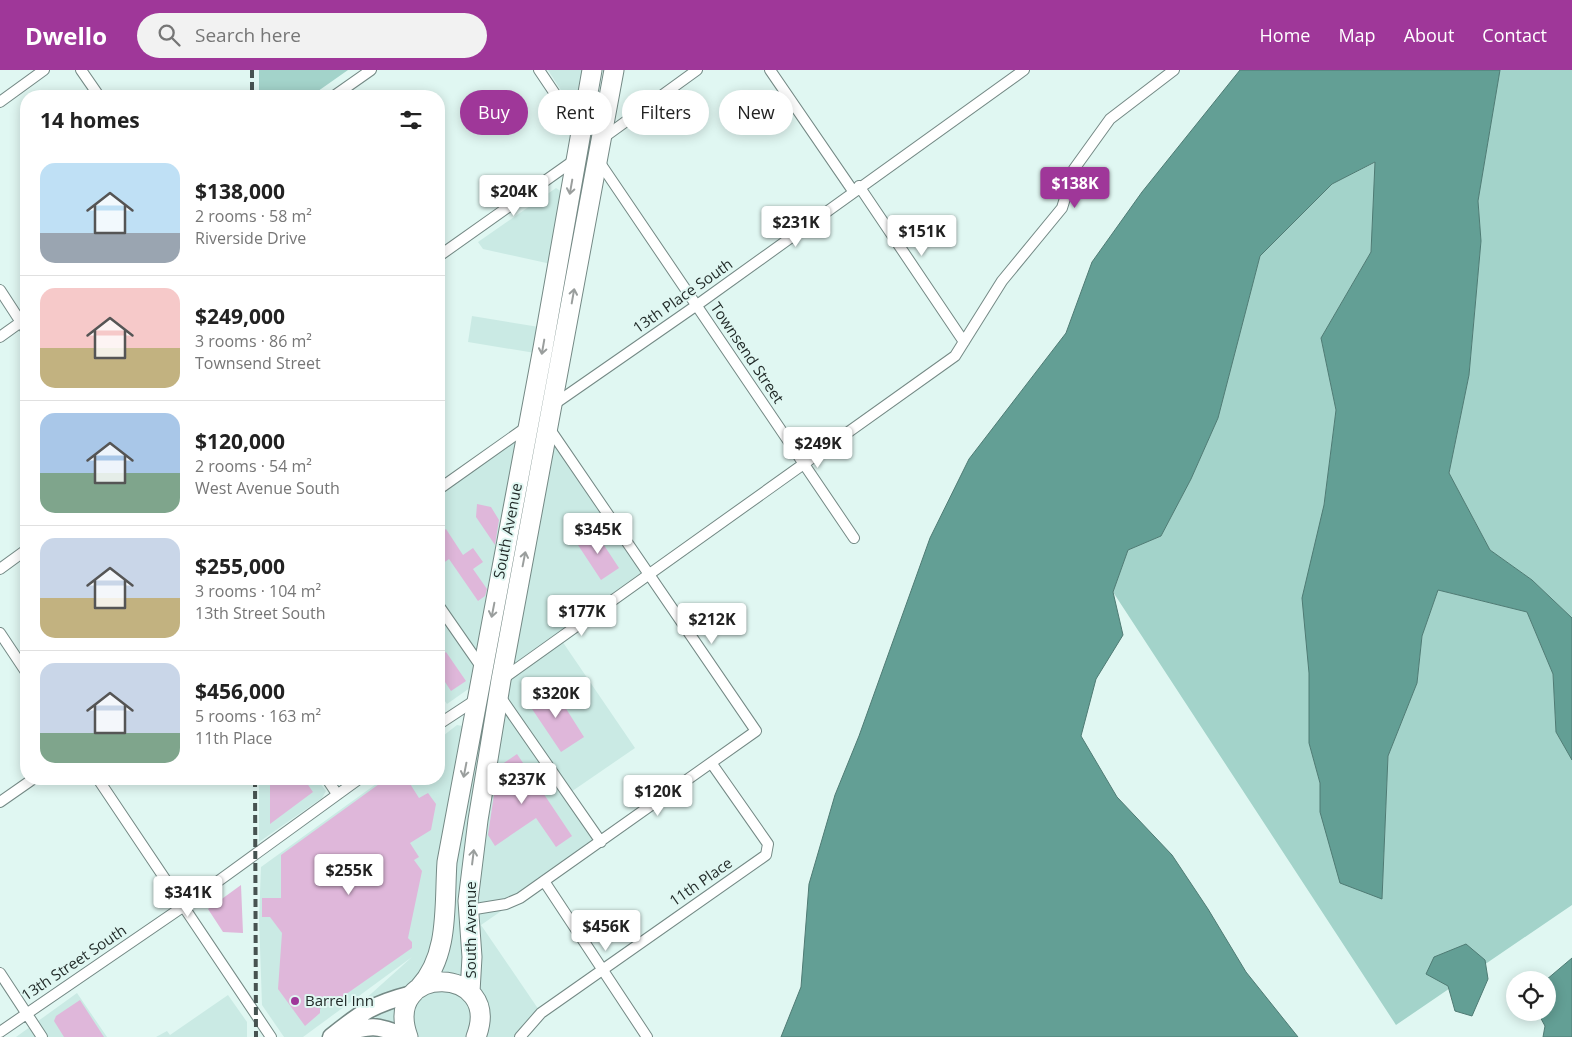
<!DOCTYPE html>
<html lang="en">
<head>
<meta charset="utf-8">
<style>
	body { margin:0; font-family:"Open Sans",sans-serif; background:#f2f2f2; color:#222; height:100vh; display:flex; flex-direction:column; font-size:19px; white-space:nowrap }
	* { box-sizing:border-box; margin:0 }
	p { font-size:16px; color:#767676 }
	.icon { flex:none; width:28px; height:28px; fill:none; stroke:currentColor; stroke-width:2; stroke-linecap:round; stroke-linejoin:round }
	.map { position:relative; flex:1; overflow:hidden }
	.drawer { position:absolute; left:20px; top:20px; width:425px; height:695px; display:flex; flex-direction:column; background:#fff; border-radius:20px; box-shadow:0 2px 12px #0003 }
	.drawer>* { flex:none }
	.top-card { position:absolute; left:460px; top:20px; width:475px; height:45px; display:flex; gap:10px }
	.tools { position:absolute; left:1506px; top:901px; display:grid; gap:10px }
	.tools a { display:grid; place-items:center; width:50px; height:50px; border-radius:50%; background:#fff; box-shadow:0 2px 12px #0003; font-size:25px }
	.price { position:absolute; translate:-50% -42px; padding:0 11px; border-radius:5px; background:#fff; color:#222; font-size:16px; line-height:32px; filter:drop-shadow(0 1px 2px #0008) }
	.price::after { content:''; position:absolute; left:50%; top:30px; width:15px; height:11px; margin-left:-8px; background:inherit; clip-path:polygon(0 0,100% 0,50% 100%) }
	.price.active { background:#9f3799; color:#fff }
	ul { padding:0; list-style:none }
	li { display:flex; align-items:center; gap:15px; height:125px; padding:0 20px }
	li+li { border-top:1px solid #e0e0e0 }
	li span { display:grid; place-items:center; flex:none; width:140px; height:100px; border-radius:15px; color:#555 }
	li>.icon { margin-inline-start:auto }
	span .icon { width:60px; height:60px; fill:#fffc; stroke-width:1 }
	li b { font-size:21px }
	h2 { display:flex; justify-content:space-between; align-items:center; height:60px; padding:0 20px; font-size:21px }
	.chip { padding:0 18px; border-radius:22px; background:#fff; box-shadow:0 2px 12px #0003; font-size:18px; line-height:45px }
	.chip.active { background:#9f3799; color:#fff }
	header { display:flex; align-items:center; gap:30px; box-sizing:border-box; height:70px; padding:0 25px; background:#9f3799; color:#fff }
	header strong { font-size:24px }
	nav { display:flex; gap:28px; margin-inline-start:auto; font-size:18px }
	.search { width:350px; height:45px; background:#f2f2f2; display:flex; align-items:center; gap:12px; box-sizing:border-box; padding:0 18px; border-radius:28px; color:#767676; font-size:19px }
	.map>svg:first-child { display:block }
	.built { fill:#caeae4 }
	.green { fill:#a3d3ca }
	.water { fill:#639f95; stroke:#4f7b74 }
	.building { fill:#dfb7da }
	.lines { fill:none; stroke-linecap:round; stroke-linejoin:round }
	.street-casing { stroke:#748985; stroke-width:12 }
	.primary-casing { stroke:#748985; stroke-width:19 }
	.highway-casing { stroke:#748985; stroke-width:21 }
	.street { stroke:#fff; stroke-width:10 }
	.primary { stroke:#fff; stroke-width:16 }
	.highway { stroke:#fff; stroke-width:19 }
	.rail { stroke:#475351; stroke-width:4; stroke-dasharray:8 4; stroke-linecap:butt }
	.oneway { stroke:#9a9e9d }
	.poi-dot { fill:#9f3799; stroke:#e0f7f2; stroke-width:2 }
	.labels { text-anchor:middle; stroke-width:4; stroke-linejoin:round; paint-order:stroke }
	.street-label { font-size:15px; fill:#1f2826; stroke:#e0f7f2 }
	.poi-label { font-size:15px; fill:#1f2826; stroke:#e0f7f2; text-anchor:start }
</style>
</head>
<body>
<header>
<strong>Dwello</strong>
<div class="search"><svg class="icon" aria-label="search" viewBox="0 0 24 24"><circle cx="10" cy="10" r="6"/><path d="M15 15l6 6"/></svg>Search here</div>
<nav><a>Home</a><a>Map</a><a>About</a><a>Contact</a></nav>
</header>
<div class="map">
<svg width="1572" height="967" viewBox="0 0 1572 967">
	<rect width="100%" height="100%" fill="#e0f7f2"/>
	<path class="built" d="M548 0H585L580 29 575 35 569 33Z
		M556 118 565 124 551 194 483 179 478 172Z
		M472 246 539 257 535 283 468 272Z
		M542 346 648 504 560 568 635 678 568 724 601 772 481 855 541 943 520 967H323L412 887 303 967H284L262 935 259 848 261 797 383 709H439V669L457 655 463 656 474 615 447 634 439 623V419Z
		M259 709H317L326 721 322 728 259 772Z
		M77 923 107 967H16Z
		M228 925 247 952V967H156L167 961 170 965Z"/>
	<path class="green" d="M259 0H348L311 26H259Z
		M1500 0H1572V548L1532 510 1490 480 1449 403 1469 305 1481 171 1478 131Z
		M1376 92 1371 182 1321 268 1336 340 1324 435 1309 603V673L1320 713V742L1382 829 1388 686 1417 613 1422 566 1438 520 1527 542 1553 604 1556 662 1572 690V835L1396 955 1113 522 1128 480 1161 466 1191 409 1218 348 1260 186 1332 114Z"/>
	<path class="water" d="M1240 0H1500L1478 131 1481 171 1469 305 1449 403 1490 480 1532 510 1572 548V690L1556 662 1553 604 1527 542 1438 520 1422 566 1417 613 1388 686 1382 829 1340 813 1320 742V713L1309 673V603L1302 528 1324 435 1336 340 1321 268 1371 182 1375 92 1332 114 1260 186 1218 348 1191 409 1161 466 1128 480 1113 522 1123 565 1096 609 1081 666 1117 727 1172 785 1208 839 1246 902 1298 967H781L801 917 809 814 835 725 859 666 930 468 969 389 1066 263 1092 192 1142 122Z
		M1466 874 1485 890 1488 909 1472 946 1455 941 1448 916 1426 904 1434 887Z
		M1572 888V967H1543L1545 956 1538 943 1548 942 1546 910Z"/>
	<path class="building" d="M477 434 491 437 499 450 495 475 476 447Z
		M446 459 463 485 473 478 483 492 473 499 487 519 485 526 478 531 449 489 439 496V464Z
		M594 460 619 498 601 510 576 472Z
		M446 582 466 611 451 621 439 603V587Z
		M551 615 584 667 561 682 528 633Z
		M517 684 572 766 556 777 536 748 495 776 488 765 498 697Z
		M270 709H304L313 722 270 754Z
		M386 709H407L419 728 428 723 436 734 431 760 410 773 419 787 414 790 422 801 408 868 412 872V878L342 927 337 926 320 939V943L305 956 278 919 282 863 270 847H262V828H281V785Z
		M241 815 243 863 223 862 208 839Z
		M80 930 104 967H64L54 951 56 946Z"/>
	<g class="lines">
		<g class="street-casing">
			<path id="street" d="M81 0 99 26
				M539 0 580 61
				M770 0 853 121
				M334 26 371 0
				M0 32 44 0
				M603 68 697 0
				M598 90 854 468
				M859 116 964 272
				M439 186 576 89
				M0 220 26 260
				M0 267 25 249
				M553 335 697 235 1024 0
				M439 419 528 356
				M0 499 26 480
				M439 536 482 598
				M0 563 26 602
				M501 610 955 286 1002 211 1062 138 1074 99 1110 49 1174 0
				M499 625 601 772
				M439 654 477 629
				M98 709 271 967
				M327 709 337 724
				M0 732 33 709
				M544 811 647 967
				M469 840 506 834 520 828 756 661 549 358
				M0 903 42 967
				M0 962 184 836 359 709
				M520 967 541 943 766 785 768 774 712 694"/>
		</g>
		<g class="primary-casing">
			<path id="primary" d="M341 964C371 955 376 954 406 967
				M331 967C362 942 373 934 412 924"/>
		</g>
		<g class="highway-casing">
			<path id="highway" d="M419 918C450 885 444 834 447 792L543 278 592 0
				M470 922 472 887 468 831 478 750 501 610 614 0
				M408 967C381 892 504 895 476 967"/>
		</g>
		<use href="#street" class="street"/>
		<use href="#primary" class="primary"/>
		<use href="#highway" class="highway"/>
		<path class="rail" d="M252 0V26
			M255 709 256 967"/>
	</g>
	<defs><path id="oneway-shaft" d="M-6 0H5M1.5-3L5.5 0L1.5 3" fill="none" stroke-width="1.6" stroke-linecap="round" stroke-linejoin="round" transform="scale(1.25)"/></defs>
	<g class="oneway">
		<use href="#oneway-shaft" transform="translate(571 117) rotate(100)"/>
		<use href="#oneway-shaft" transform="translate(573 226) rotate(-80)"/>
		<use href="#oneway-shaft" transform="translate(543 277) rotate(100)"/>
		<use href="#oneway-shaft" transform="translate(524 489) rotate(-79)"/>
		<use href="#oneway-shaft" transform="translate(493 540) rotate(101)"/>
		<use href="#oneway-shaft" transform="translate(465 700) rotate(101)"/>
		<use href="#oneway-shaft" transform="translate(473 787) rotate(-83)"/>
	</g>
	<circle class="poi-dot" cx="295" cy="931" r="5"/>
	<g class="labels">
		<g class="street-label">
			<text transform="translate(683 226) rotate(-35)" y="5">13th Place South</text>
			<text transform="translate(747 283) rotate(56)" y="5">Townsend Street</text>
			<text transform="translate(508 461) rotate(-79)" y="5">South Avenue</text>
			<text transform="translate(701 812) rotate(-35)" y="5">11th Place</text>
			<text transform="translate(471 860) rotate(-90)" y="5">South Avenue</text>
			<text transform="translate(74 893) rotate(-34)" y="5">13th Street South</text>
		</g>
		<g class="poi-label">
			<text x="305" y="936">Barrel Inn</text>
		</g>
	</g>
</svg>
<div class="tools">
<a><svg class="icon" aria-label="locate" viewBox="0 0 24 24"><circle cx="12" cy="12" r="6"/><path d="M12 2v4M12 18v4M2 12h4M18 12h4"/></svg></a>
</div>
<b class="price active" style="left:1075px;top:139px">$138K</b>
<b class="price" style="left:514px;top:147px">$204K</b>
<b class="price" style="left:796px;top:178px">$231K</b>
<b class="price" style="left:922px;top:187px">$151K</b>
<b class="price" style="left:818px;top:399px">$249K</b>
<b class="price" style="left:598px;top:485px">$345K</b>
<b class="price" style="left:582px;top:567px">$177K</b>
<b class="price" style="left:712px;top:575px">$212K</b>
<b class="price" style="left:556px;top:649px">$320K</b>
<b class="price" style="left:522px;top:735px">$237K</b>
<b class="price" style="left:658px;top:747px">$120K</b>
<b class="price" style="left:349px;top:826px">$255K</b>
<b class="price" style="left:188px;top:848px">$341K</b>
<b class="price" style="left:606px;top:882px">$456K</b>
<div class="top-card">
<a class="chip active">Buy</a>
<a class="chip">Rent</a>
<a class="chip">Filters</a>
<a class="chip">New</a>
</div>
<section class="drawer">
<h2>14 homes<svg class="icon" aria-label="filters" viewBox="0 0 24 24"><path d="M4 7h16M4 17h16"/><circle cx="9" cy="7" r="2"/><circle cx="15" cy="17" r="2"/></svg></h2>
<ul>
<li><span style="background:linear-gradient(#bfe0f5 70%,#9aa5b1 0)"><svg class="icon" aria-label="home" viewBox="0 0 24 24"><path d="M3 11l9-7 9 7M6 9v11h12V9"/></svg></span><div><b>$138,000</b><p>2 rooms · 58 m²</p><p>Riverside Drive</p></div></li>
<li><span style="background:linear-gradient(#f6c9c9 60%,#c2b280 0)"><svg class="icon" aria-label="home" viewBox="0 0 24 24"><path d="M3 11l9-7 9 7M6 9v11h12V9"/></svg></span><div><b>$249,000</b><p>3 rooms · 86 m²</p><p>Townsend Street</p></div></li>
<li><span style="background:linear-gradient(#a9c7e8 60%,#7fa58c 0)"><svg class="icon" aria-label="home" viewBox="0 0 24 24"><path d="M3 11l9-7 9 7M6 9v11h12V9"/></svg></span><div><b>$120,000</b><p>2 rooms · 54 m²</p><p>West Avenue South</p></div></li>
<li><span style="background:linear-gradient(#c9d6e8 60%,#c2b280 0)"><svg class="icon" aria-label="home" viewBox="0 0 24 24"><path d="M3 11l9-7 9 7M6 9v11h12V9"/></svg></span><div><b>$255,000</b><p>3 rooms · 104 m²</p><p>13th Street South</p></div></li>
<li><span style="background:linear-gradient(#c9d6e8 70%,#7fa58c 0)"><svg class="icon" aria-label="home" viewBox="0 0 24 24"><path d="M3 11l9-7 9 7M6 9v11h12V9"/></svg></span><div><b>$456,000</b><p>5 rooms · 163 m²</p><p>11th Place</p></div></li>
</ul>
</section>
</div>
</body>
</html>
